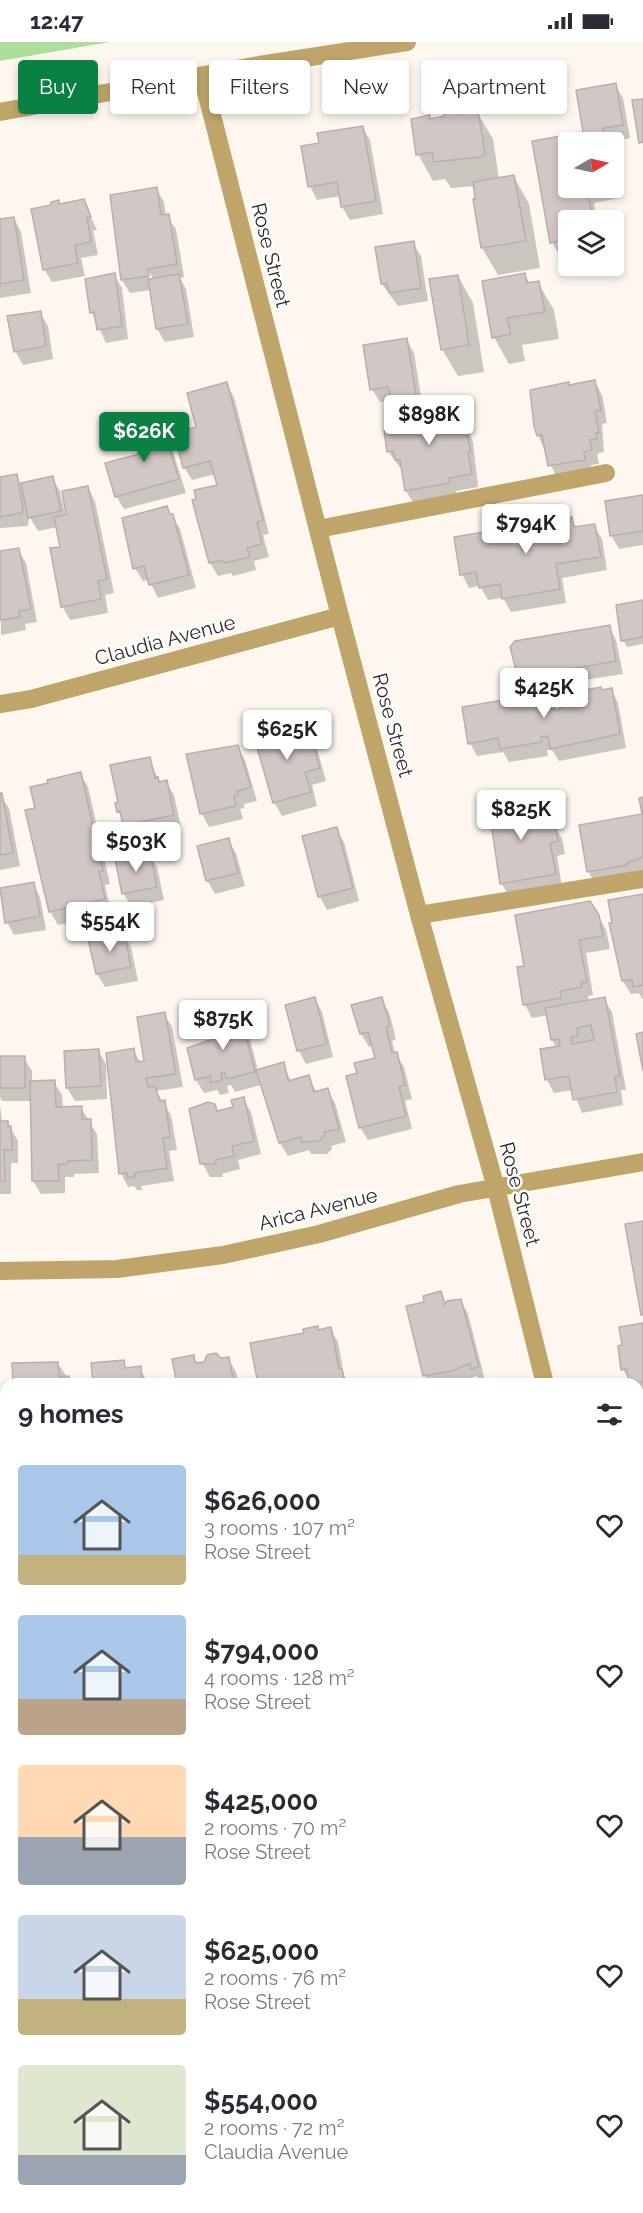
<!DOCTYPE html>
<html lang="en">
<head>
<meta charset="utf-8">
<style>
	body { margin:0; font-family:Raleway,sans-serif; background:#f2f2f3; color:#2b2b33; height:100vh; display:flex; flex-direction:column; font-size:22px; white-space:nowrap }
	* { box-sizing:border-box; margin:0 }
	p { font-size:20px; color:#7c7c81 }
	.icon { flex:none; width:33px; height:33px; fill:none; stroke:currentColor; stroke-width:2; stroke-linecap:round; stroke-linejoin:round }
	.map { position:relative; flex:1; overflow:hidden }
	.details { position:absolute; left:0px; top:1336px; width:644px; height:836px; display:flex; flex-direction:column; background:#fff; border-radius:18px 18px 0 0; box-shadow:0 3px 9px #0003 }
	.details>* { flex:none }
	.hud { position:absolute; left:18px; top:18px; width:608px; height:54px; display:flex; gap:12px }
	.needle { width:39px; rotate:81deg }
	.tools { position:absolute; left:558px; top:90px; display:grid; gap:12px }
	.tools a { display:grid; place-items:center; width:66px; height:66px; border-radius:6px; background:#fff; box-shadow:0 3px 9px #0003; font-size:30px }
	.price { position:absolute; translate:-50% -51px; padding:0 14px; border-radius:6px; background:#fff; color:#222; font-size:20px; line-height:39px; filter:drop-shadow(0 2px 3px #0008) }
	.price::after { content:''; position:absolute; left:50%; top:36px; width:18px; height:14px; margin-left:-9px; background:inherit; clip-path:polygon(0 0,100% 0,50% 100%) }
	.price.on { background:#0b8043; color:#fff }
	ul { padding:0; list-style:none }
	li { display:flex; align-items:center; gap:18px; height:150px; padding:0 18px }
	li span { display:grid; place-items:center; flex:none; width:168px; height:120px; border-radius:6px; color:#555 }
	li>.icon { margin-inline-start:auto }
	span .icon { width:72px; height:72px; fill:#fffc; stroke-width:1 }
	li b { font-size:26px }
	h2 { display:flex; justify-content:space-between; align-items:center; height:72px; padding:0 18px; font-size:26px }
	.pill { padding:0 21px; border-radius:6px; background:#fff; box-shadow:0 3px 9px #0003; font-size:21px; line-height:54px }
	.pill.on { background:#0b8043; color:#fff }
	.status { display:flex; justify-content:space-between; align-items:center; height:42px; padding:0 30px; background:#fff; direction:ltr }
	.status svg { height:16px; fill:currentColor }
	.map>svg:first-child { display:block }
	.green { fill:#afdd9c }
	.shadow { fill:#0003; fill-rule:evenodd }
	.building { fill:#d1c7c4; stroke:#b8afac; stroke-width:1.5; fill-rule:evenodd }
	.lines { fill:none; stroke-linecap:round; stroke-linejoin:round }
	.minor { stroke:#bfa569; stroke-width:18 }
	.labels { text-anchor:middle; stroke-width:5; stroke-linejoin:round; paint-order:stroke }
	.street-label { font-size:20px; fill:#2d2a28; stroke:#fff }
</style>
</head>
<body>
<div class="status"><b>12:47</b><svg viewBox="0 0 49 12"><path d="M0 12V9h3v3zM5 12V6h3v6zM10 12V3h3v9zM15 12V0h3v12zM26 1h20v11H26zM47 4h2v5h-2z"/></svg></div>
<div class="map">
<svg width="643" height="2171" viewBox="0 0 643 2171">
	<rect width="100%" height="100%" fill="#fef7f0"/>
	<path class="green" d="M0 0H110L0 19Z"/>
	<path class="shadow" d="M615 42 623 56 630 96 610 100H568V146H614V122L620 156 594 161 597 178H568V212L559 213 552 200 534 101 585 92Z
		M459 70 461 73 477 70 493 97 499 137 514 135 529 162 540 226 498 233 482 206 475 144 451 146 445 137 433 139 418 112 429 75 431 79Z
		M362 85 370 98 383 172 350 178 342 165 341 154 317 158 310 144 320 102Z
		M156 146 164 160 166 174 176 187 184 235 180 236 186 247 194 295 165 300 157 287 151 248 130 251 122 238ZM147 226 154 238H150L144 228Z
		M83 159 97 188H93L98 213 81 216 85 234 52 240 44 227 53 164 58 160 60 163Z
		M0 175 2 178 14 176 21 190 31 251 0 256Z
		M413 201 421 214 428 259 398 264 382 242Z
		M114 233 122 246 128 297 106 301 92 271Z
		M525 233 530 242 538 241 554 268 559 297 522 303 525 319 509 322 494 295Z
		M458 234 473 261 484 330 458 334 442 307Z
		M40 271 48 284 53 317 23 323 15 309Z
		M407 298 414 311 423 367 440 363 443 369 459 366 473 400 478 445 456 449 457 455 414 462 406 449 403 430 388 409 391 389 400 371 394 358 380 360 372 347Z
		M595 340 602 353 607 381 602 382 604 410 597 412 599 422 591 423 592 431 557 437 538 393 568 341 570 344Z
		M226 342 234 355 269 492 263 493 269 515 254 519 256 528 233 534 231 531 218 534 210 521 194 460 218 444 216 432 192 438 184 425 198 386Z
		M161 381 168 394 186 451 124 467 116 454Z
		M16 434 21 442 52 436 60 449 65 473 88 446 95 459 114 551 105 553 108 571 70 578 62 564V506L58 485 38 489 29 474 28 484 0 486V437Z
		M643 454V503L619 507 611 493Z
		M167 466 180 487 196 546 158 556 149 538 143 539 135 526Z
		M571 477 577 486 594 484 602 497 607 528 562 536 566 561 511 570 503 556 488 558 480 544 469 546 462 532Z
		M18 508 26 521 37 580 25 582 26 588 1 593 0 511Z
		M643 560V602L627 605 623 598Z
		M609 584 616 598 623 632 525 647V650L549 646 557 669 611 647 618 661 626 706 559 719 552 708H547L548 714 509 720 503 710 477 714 470 701 522 656 516 638Z
		M306 683 314 696 326 739 312 743 317 764 282 774 274 760Z
		M237 705 245 718 257 759 244 762V766L240 767 243 777 209 785 202 772 188 713Z
		M149 717 160 741 166 740 174 753 181 786 132 796 118 769 120 762Z
		M80 732 88 745 110 842 105 843 111 871 58 883 50 869 37 767Z
		M0 753 9 766 20 824 0 828Z
		M523 757 531 773 544 770 562 796 565 812 557 814 562 845 509 854 501 841Z
		M643 773V830L596 843 588 829Z
		M336 787 344 800 359 859 327 868 320 855 304 795Z
		M228 798 236 811 245 844 215 852 207 838Z
		M149 812 157 825 164 858 131 865 124 852Z
		M33 841 40 855 46 888 14 893 7 880 0 847Z
		M643 856V957H642L639 951 631 952 623 939Z
		M598 873 606 888 610 907 586 911 593 953 588 954 589 960 604 957 612 970 626 1048H621L623 1063 582 1071 573 1048 554 1051 547 1038 556 1006 552 998 548 973 532 976 525 963 518 927 526 925Z
		M123 892 131 905 138 939 105 945 97 932 90 899Z
		M315 957 322 970 333 1015 306 1022 299 1009Z
		M381 957 389 970 396 997 392 999 395 1011 404 1025 412 1057 405 1059 412 1087 368 1098 360 1085 358 1032 377 1017 374 1004 369 1005 361 992Z
		M164 972 172 985 183 1045 156 1049 171 1073 177 1108 169 1109 174 1139 141 1144 142 1148H137L134 1144 128 1145 121 1131 133 1008 141 1021 145 1020Z
		M239 972 247 985 258 1029 283 1022 291 1039 308 1035 317 1051 327 1048 335 1061 346 1100 331 1104 332 1107 327 1112H311L309 1108 288 1114 280 1101 261 1043 235 1050 231 1043 227 1044 229 1051 220 1053 217 1048 204 1051 196 1038 218 997Z
		M98 1008 106 1022 107 1057 75 1059 67 1046Z
		M0 1016H24L32 1029V1041L54 1040 62 1053 63 1067 81 1066 97 1092 99 1131 74 1132V1135H65V1151L41 1152 33 1139 32 1059H2L0 1055Z
		M243 1056 251 1070 261 1112 238 1118 240 1127 222 1132 223 1135H210L202 1121 191 1068 202 1062 214 1063 218 1070 235 1066Z
		M0 1063 2 1080H7L18 1099V1121H11V1152H0Z
		M440 1251 447 1262 461 1259 468 1272 485 1338 480 1340 477 1334 456 1342H430L425 1334 426 1261Z
		M643 1282V1354L639 1355 638 1342H631L623 1327 624 1304Z
		M330 1287 338 1300 344 1333 349 1342H260L252 1302 305 1292V1289Z
		M193 1314 198 1322 228 1316 236 1330 239 1342H179L174 1318Z
		M123 1320 127 1327 140 1326 148 1342H95L93 1323Z
		M58 1322 72 1342H14V1323Z
		M0 1414H6V1476H0Z
		M0 1572H6V1694H0Z
		M0 1699 6 1708 5 1732 0 1731Z
		M0 1748H6V1860L0 1861Z
		M0 2040 6 2044V2144H0Z
		M638 2055H643V2097H638Z
		M177 2166H218V2171H180Z
		M365 2166H405V2171H365Z
		M410 2166H441V2171H413Z"/>
	<path class="building" d="M616 41 623 83 603 86 605 100H568V146H599L587 148 593 178H568V197L550 201 532 99 583 90 576 48Z
		M643 57V100L639 101 632 58Z
		M460 68V72L478 69 485 111 480 115 434 120 432 110 416 113 411 77 430 73V77L444 74V71Z
		M363 84 376 159 341 165 337 140 308 145 301 104 319 101 317 91Z
		M514 133 526 199 481 206 473 157H475L473 140Z
		M157 145 161 173 169 172 177 222 148 227 149 234 121 238 110 153Z
		M84 157 91 175H87L91 200 75 203 78 221 43 228 31 167 51 163V160L59 158V162Z
		M14 175 24 238 0 242V177Z
		M414 199 421 246 389 251 387 241 381 242 375 205Z
		M115 231 122 284 97 288 94 270 90 271 85 237Z
		M525 231 527 241 539 239 545 270 507 276 511 292 492 296 482 239Z
		M179 232 188 282 156 287 148 237Z
		M458 233 469 303 441 308 429 237Z
		M41 269 46 304 14 310 7 274Z
		M407 296 416 354 401 356 402 361 393 362 388 345 370 348 363 303Z
		M595 338 601 368 595 369 599 391H596L597 397 590 398 592 408 584 410 585 418 548 424 542 393 537 394 534 384 530 348 569 340V343Z
		M227 340 263 478 257 480 262 502 247 506 250 515 224 521 223 518 209 521 192 458 196 457 194 448 217 443 210 419 183 426 174 391 196 385 187 351Z
		M441 362 442 367 460 364 471 410H468L472 432 449 436 450 441 405 449 400 418H395L393 409 387 410 384 389 389 388 387 373Z
		M161 379 179 437 115 455 105 421 139 412 132 387Z
		M17 432 23 468 21 471 0 475V435Z
		M53 434 61 469 28 476 21 441Z
		M88 444 107 537 98 539 101 557 61 565 50 506 60 505 54 475 66 473 62 449Z
		M643 453V489L610 494 605 459Z
		M167 464 170 472H173L189 533 149 543 144 524 133 527 122 476Z
		M572 475 574 485 595 482 601 515 556 522 560 547 502 557 500 542 479 546 476 530 460 533 454 495Z
		M19 506 31 567 19 569 20 575 0 578V509Z
		M643 558V595L621 599 616 563Z
		M610 583 616 619 542 632 544 645 517 650 514 636H518L510 605 515 599Z
		M601 645 602 648 612 646 620 692 550 707 548 694 541 695 542 700 500 707 498 696 468 702 462 665 549 650 552 668 560 667 558 653Z
		M307 681 320 726 305 730 311 750 273 761 254 695Z
		M238 703 251 745 237 749 238 753 234 754 236 764 200 772 186 712Z
		M150 715 155 736 158 735 159 740 167 738 174 773 123 784 120 769 117 770 115 761 118 760 110 723Z
		M81 730 103 829H99L105 857 49 870 25 768 35 766 30 745 48 741 47 738Z
		M0 751H2L13 811 0 813Z
		M523 755 526 772 544 769 547 783 555 781 558 799 550 801 556 832 500 842 488 761Z
		M643 755V815L627 821V823L587 830 579 783 642 772 639 756Z
		M337 785 353 846 318 855 302 794Z
		M229 796 238 831 206 839 197 804Z
		M150 810 157 845 122 852 115 817Z
		M34 840 40 874 5 881 0 846Z
		M643 852V943L633 945 632 938 622 939 609 881H612L608 858Z
		M590 859 599 873 603 894 579 898 587 940H581L582 945 560 949 561 956 523 963 517 925 524 924 515 873Z
		M124 890 131 925 96 932 88 897Z
		M315 955 327 1002 297 1009 285 963Z
		M382 955 390 984 386 985 392 1011 397 1010 405 1043 399 1045 406 1074 359 1086 346 1034 357 1031 354 1021 375 1016 368 990 360 992 351 963Z
		M605 955 620 1034 615 1035 617 1050 573 1058 569 1034 545 1038 540 1007 560 1004 559 997 551 998 545 966ZM591 983 594 998 572 1002 571 995 578 994 577 986Z
		M165 970 176 1032 146 1036 148 1045 155 1044 160 1059 165 1058 170 1095 163 1096 167 1126 134 1131 135 1134 128 1136 127 1131 119 1132 106 1011 134 1006 136 1020 144 1019 137 975Z
		M240 970 255 1030 226 1037 225 1030 221 1031 222 1038 211 1041 210 1034 195 1038 187 1006 216 996 212 977Z
		M643 990V1029L636 992Z
		M99 1007 101 1044 66 1046 64 1009Z
		M0 1014H25V1046H0Z
		M284 1020 288 1039 309 1033 314 1050 328 1046 339 1087 324 1090 325 1093 319 1099 302 1100 301 1095 279 1101 256 1028Z
		M55 1038 56 1065 82 1064V1077H91L92 1118 68 1119 67 1122H58L59 1139H32L30 1039Z
		M244 1055 254 1099 232 1104 234 1114 215 1118 216 1122H200L189 1067 208 1060 215 1062 217 1069 233 1065 231 1058Z
		M0 1079H8V1084H11L12 1108H4L5 1139H0Z
		M643 1179V1273H641L625 1182Z
		M441 1249 445 1263 447 1259 461 1257 479 1325 471 1327 470 1321 452 1329 423 1334 406 1264 424 1260 423 1254Z
		M643 1281V1340L630 1342 626 1327 621 1328 618 1304 622 1303 619 1285Z
		M318 1284V1288L331 1285 339 1327H342L345 1342H258L250 1301 304 1291 303 1287Z
		M216 1311 221 1316 229 1315 234 1342H177L172 1317 194 1313 195 1321 204 1320 207 1313Z
		M124 1318 125 1326 141 1324 142 1342H93L91 1321Z
		M58 1320 59 1335 69 1334V1342H13L12 1321Z
		M0 1412H6L3 1463H0Z
		M0 1570H6V1682L0 1681Z
		M0 1747H6V1846H0V1849Z
		M0 2039H4L6 2043V2132L0 2131Z
		M638 2054H643V2085L638 2084Z
		M2 2161H6V2166H49V2171H2Z
		M364 2166H399V2171H363Z"/>
	<g class="lines">
		<path class="minor" d="M202 34 340 574 419 873 496 1146 545 1342
			M0 70 259 23 407 0
			M318 487 606 431
			M0 662 31 657 340 574
			M419 873 643 837
			M0 1229 117 1227 223 1213 319 1192 459 1152 643 1120
			M638 1377 643 1376
			M0 1945H6
			M638 1962H643
			M304 2171 305 2166
			M567 2171V2166"/>
	</g>
	<g class="labels">
		<g class="street-label">
			<text transform="translate(271 213) rotate(76)" y="7">Rose Street</text>
			<text transform="translate(165 598) rotate(-15)" y="7">Claudia Avenue</text>
			<text transform="translate(393 683) rotate(75)" y="7">Rose Street</text>
			<text transform="translate(520 1152) rotate(75)" y="7">Rose Street</text>
			<text transform="translate(318 1167) rotate(-14)" y="7">Arica Avenue</text>
		</g>
	</g>
</svg>
<div class="tools">
<a><svg class="needle" viewBox="-14 -14 28 28"><path d="M0-13l5 13h-10z" fill="#e53935"/><path d="M0 13l5-13h-10z" fill="#7c7c81"/></svg></a>
<a><svg class="icon" aria-label="layers" viewBox="0 0 24 24"><path d="M12 4l9 5-9 5-9-5zM3 14l9 5 9-5"/></svg></a>
</div>
<b class="price" style="left:429px;top:404px">$898K</b>
<b class="price on" style="left:144px;top:421px">$626K</b>
<b class="price" style="left:526px;top:513px">$794K</b>
<b class="price" style="left:544px;top:677px">$425K</b>
<b class="price" style="left:287px;top:719px">$625K</b>
<b class="price" style="left:521px;top:799px">$825K</b>
<b class="price" style="left:136px;top:831px">$503K</b>
<b class="price" style="left:110px;top:911px">$554K</b>
<b class="price" style="left:223px;top:1009px">$875K</b>
<div class="hud">
<a class="pill on">Buy</a>
<a class="pill">Rent</a>
<a class="pill">Filters</a>
<a class="pill">New</a>
<a class="pill">Apartment</a>
</div>
<section class="details">
<h2>9 homes<svg class="icon" aria-label="filters" viewBox="0 0 24 24"><path d="M4 7h16M4 17h16"/><circle cx="9" cy="7" r="2"/><circle cx="15" cy="17" r="2"/></svg></h2>
<ul>
<li><span style="background:linear-gradient(#a9c7e8 75%,#c2b280 0)"><svg class="icon" aria-label="home" viewBox="0 0 24 24"><path d="M3 11l9-7 9 7M6 9v11h12V9"/></svg></span><div><b>$626,000</b><p>3 rooms · 107 m²</p><p>Rose Street</p></div><svg class="icon" aria-label="heart" viewBox="0 0 24 24"><path d="M12 20l-8-8c-3-5 5-10 8-4 3-6 11-1 8 4z"/></svg></li>
<li><span style="background:linear-gradient(#a9c7e8 70%,#b9a48a 0)"><svg class="icon" aria-label="home" viewBox="0 0 24 24"><path d="M3 11l9-7 9 7M6 9v11h12V9"/></svg></span><div><b>$794,000</b><p>4 rooms · 128 m²</p><p>Rose Street</p></div><svg class="icon" aria-label="heart" viewBox="0 0 24 24"><path d="M12 20l-8-8c-3-5 5-10 8-4 3-6 11-1 8 4z"/></svg></li>
<li><span style="background:linear-gradient(#ffd9b3 60%,#9aa5b1 0)"><svg class="icon" aria-label="home" viewBox="0 0 24 24"><path d="M3 11l9-7 9 7M6 9v11h12V9"/></svg></span><div><b>$425,000</b><p>2 rooms · 70 m²</p><p>Rose Street</p></div><svg class="icon" aria-label="heart" viewBox="0 0 24 24"><path d="M12 20l-8-8c-3-5 5-10 8-4 3-6 11-1 8 4z"/></svg></li>
<li><span style="background:linear-gradient(#c9d6e8 70%,#c2b280 0)"><svg class="icon" aria-label="home" viewBox="0 0 24 24"><path d="M3 11l9-7 9 7M6 9v11h12V9"/></svg></span><div><b>$625,000</b><p>2 rooms · 76 m²</p><p>Rose Street</p></div><svg class="icon" aria-label="heart" viewBox="0 0 24 24"><path d="M12 20l-8-8c-3-5 5-10 8-4 3-6 11-1 8 4z"/></svg></li>
<li><span style="background:linear-gradient(#dfe7d0 75%,#9aa5b1 0)"><svg class="icon" aria-label="home" viewBox="0 0 24 24"><path d="M3 11l9-7 9 7M6 9v11h12V9"/></svg></span><div><b>$554,000</b><p>2 rooms · 72 m²</p><p>Claudia Avenue</p></div><svg class="icon" aria-label="heart" viewBox="0 0 24 24"><path d="M12 20l-8-8c-3-5 5-10 8-4 3-6 11-1 8 4z"/></svg></li>
</ul>
</section>
</div>
</body>
</html>
